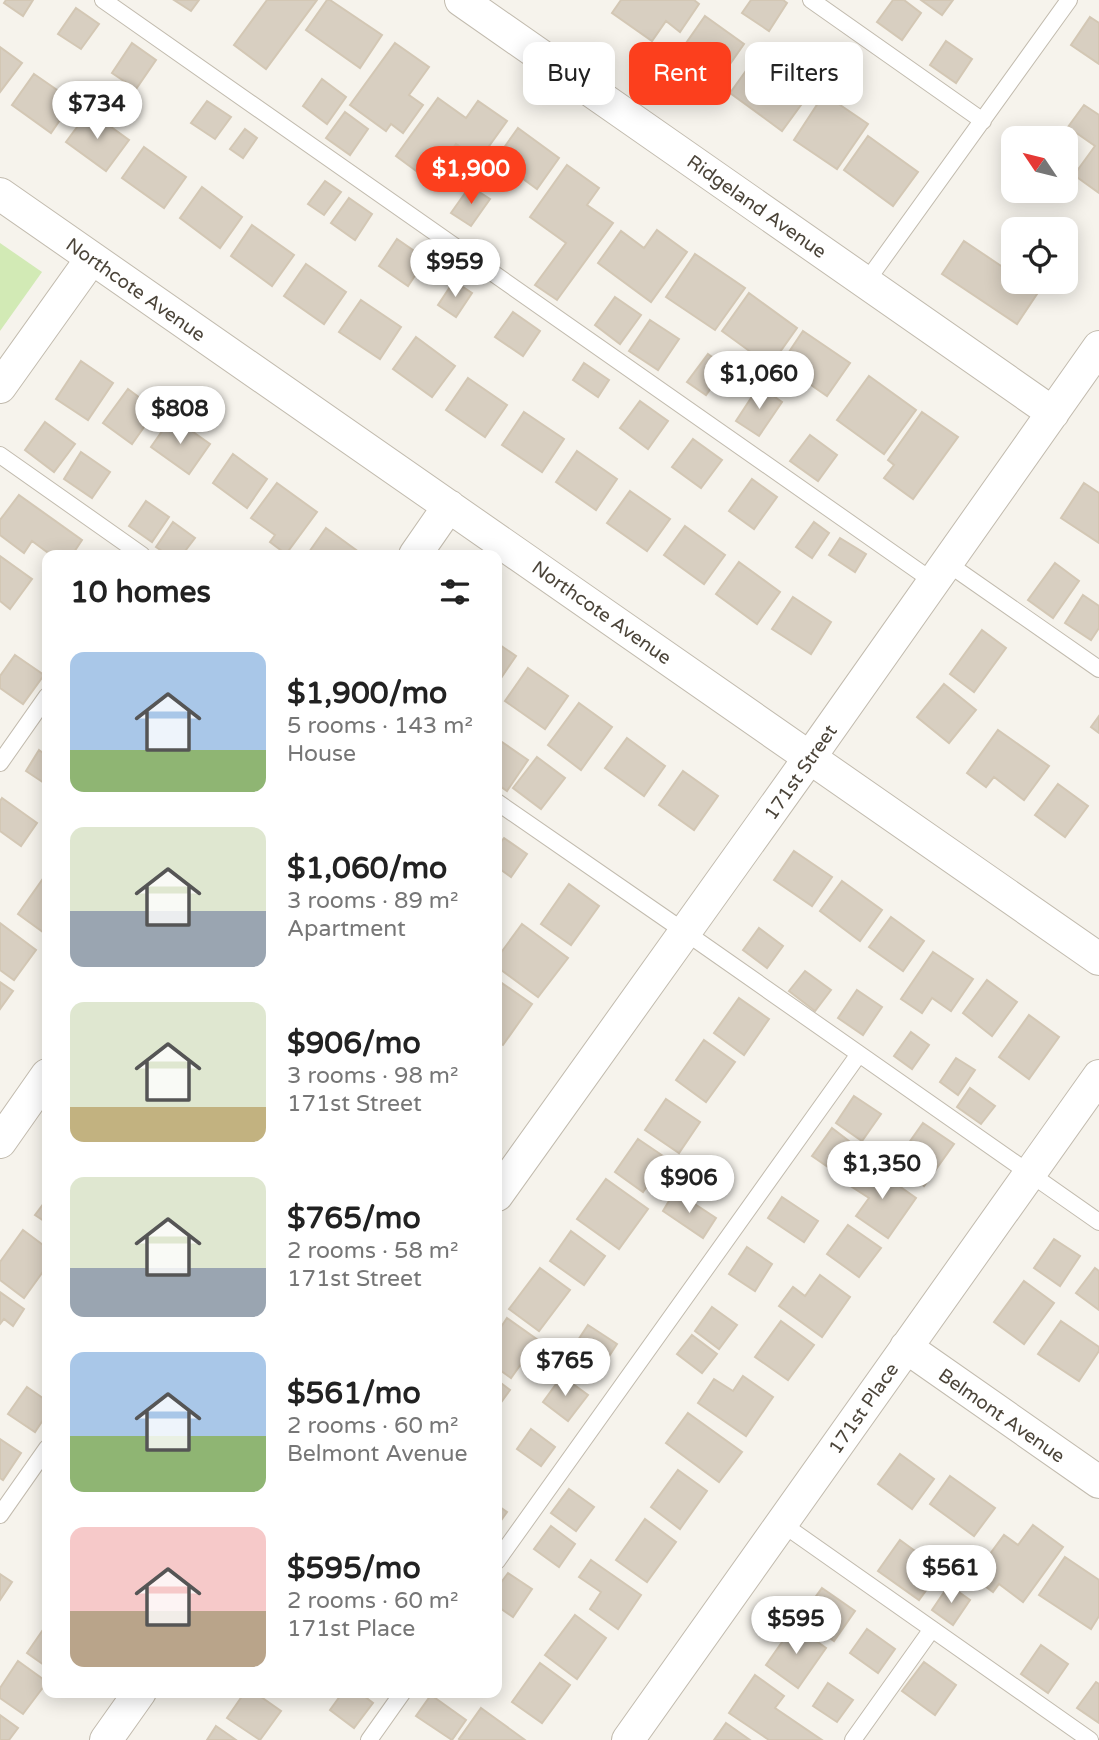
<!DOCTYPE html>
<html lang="en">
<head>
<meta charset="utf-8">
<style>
	body { margin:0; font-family:"Varela Round",sans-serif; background:#f2f2f2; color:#222; height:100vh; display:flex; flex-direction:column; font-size:26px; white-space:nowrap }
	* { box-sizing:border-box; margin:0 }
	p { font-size:23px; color:#767676 }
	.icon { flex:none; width:38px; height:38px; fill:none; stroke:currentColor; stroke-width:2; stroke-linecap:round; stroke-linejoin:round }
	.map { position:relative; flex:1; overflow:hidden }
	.side { position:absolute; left:42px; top:550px; width:460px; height:1148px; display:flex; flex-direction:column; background:#fff; border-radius:14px; box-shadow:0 4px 18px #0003 }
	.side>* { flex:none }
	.top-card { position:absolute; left:523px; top:42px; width:471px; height:63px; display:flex; gap:14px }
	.needle { width:46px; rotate:305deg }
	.buttons { position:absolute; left:1001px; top:126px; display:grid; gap:14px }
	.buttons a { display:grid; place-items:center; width:77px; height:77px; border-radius:14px; background:#fff; box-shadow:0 4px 18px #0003; font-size:35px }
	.price { position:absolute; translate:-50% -60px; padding:0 16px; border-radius:24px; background:#fff; color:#222; font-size:23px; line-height:46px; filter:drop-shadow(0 2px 4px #0008) }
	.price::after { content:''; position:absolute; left:50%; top:42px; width:21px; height:16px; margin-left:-10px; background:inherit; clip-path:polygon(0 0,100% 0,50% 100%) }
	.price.active { background:#fc3f1d; color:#fff }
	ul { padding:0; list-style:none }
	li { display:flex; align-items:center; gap:21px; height:175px; padding:0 28px }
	li span { display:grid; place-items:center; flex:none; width:196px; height:140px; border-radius:14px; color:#555 }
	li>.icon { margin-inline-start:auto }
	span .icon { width:84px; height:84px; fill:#fffc; stroke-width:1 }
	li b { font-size:30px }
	h2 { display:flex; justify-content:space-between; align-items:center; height:84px; padding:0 28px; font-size:30px }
	.tag { padding:0 24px; border-radius:14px; background:#fff; box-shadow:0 4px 18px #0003; font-size:24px; line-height:63px }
	.tag.active { background:#fc3f1d; color:#fff }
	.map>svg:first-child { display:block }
	.green { fill:#d2eab5 }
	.building { fill:#d8cfc1; stroke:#d3c7b4; stroke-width:2 }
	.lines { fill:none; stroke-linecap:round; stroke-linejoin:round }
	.lane-casing { stroke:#c2bbae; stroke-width:18 }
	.street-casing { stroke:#c2bbae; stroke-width:34 }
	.lane { stroke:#fff; stroke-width:16 }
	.street { stroke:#fff; stroke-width:32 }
	.labels { text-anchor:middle; stroke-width:5; stroke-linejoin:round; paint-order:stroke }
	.street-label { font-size:19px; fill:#4b4439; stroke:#fff }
</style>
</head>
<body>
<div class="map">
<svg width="1099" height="1740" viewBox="0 0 1099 1740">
	<rect width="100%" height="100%" fill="#f6f3ec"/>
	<path class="green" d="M0 243 42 272 0 331Z"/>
	<path class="building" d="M6 0H33L23 16 4 3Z
		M174 0H199L191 11Z
		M267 0H317L266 69 234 45Z
		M327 0H330L382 35 360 68 306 30Z
		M621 0H694L699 4 680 32 666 21 652 41 612 13Z
		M751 0H783L787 3 769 31 742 13Z
		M893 0H904L921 13 902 40 877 22Z
		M921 0H953L942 15Z
		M76 8 99 24 81 49 58 34Z
		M705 16 744 44 716 84 677 56Z
		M1090 17 1099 23V64L1071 45Z
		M946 41 972 59 956 83 930 65Z
		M132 43 156 60 136 89 112 73Z
		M395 43 429 67 409 95 423 105 403 133 391 124 386 131 350 105Z
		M0 47 22 63 0 92Z
		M756 57 809 94 782 131 730 93Z
		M34 74 73 101 51 133 12 105Z
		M322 79 346 97 327 124 303 106Z
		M824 94 868 124 837 169 794 140Z
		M438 98 466 118 478 101 507 121 479 160 456 144 430 181 396 156Z
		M207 101 231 117 215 139 191 123Z
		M1084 105 1099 115V193L1074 175 1095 146 1068 127Z
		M89 111 129 140 106 171 66 142Z
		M345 112 368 129 350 155 326 138Z
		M518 128 559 158 537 189 496 159Z
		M245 129 257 138 243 158 230 149Z
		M868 136 918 172 893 206 844 170Z
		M144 147 186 177 164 208 122 178Z
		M567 165 599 188 587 205 613 223 557 300 535 285 566 243 530 217Z
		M325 181 341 192 324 215 308 204Z
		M470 186 490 199 471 226 451 213Z
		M202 187 242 217 220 248 180 218Z
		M349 198 372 214 355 240 331 223Z
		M252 225 294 255 272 286 231 256Z
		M657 230 687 252 651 302 598 263 621 231 644 248Z
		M397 239 426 259 408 286 379 266Z
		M964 241 1013 274V282H1025L1039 291 1017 324 942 274Z
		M695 254 745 288 715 330 666 297Z
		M306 264 346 292 324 324 284 296Z
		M454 281 472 293 456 317 438 305Z
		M749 293 797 328 770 366 722 331Z
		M615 297 641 315 620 344 595 325Z
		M361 300 401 327 380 359 339 332Z
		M513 312 540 331 523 356 495 337Z
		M650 320 679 339 658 370 629 351Z
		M803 331 850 363 827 396 781 364Z
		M416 337 455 366 432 397 393 369Z
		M708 354 726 367 706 395 687 382Z
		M81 361 113 383 88 420 56 399Z
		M584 363 609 380 598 397 573 380Z
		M869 376 916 410 884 454 837 420Z
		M468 378 507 405 485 437 446 410Z
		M759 386 782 402 759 436 736 421Z
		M128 389 156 410 132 444 103 423Z
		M640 401 668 421 648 449 620 428Z
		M524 412 564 439 542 472 502 445Z
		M922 412 958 437 913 499 884 478 894 465 888 460Z
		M172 417 210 444 189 474 151 447Z
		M45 422 75 444 54 472 25 450Z
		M810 435 837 455 818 481 790 461Z
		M693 439 722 460 701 488 672 467Z
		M577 451 617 479 596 510 556 482Z
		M81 452 110 472 92 498 64 479Z
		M233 454 267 479 247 508 213 483Z
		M752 479 777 497 754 529 729 511Z
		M277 483 317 512 286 554 270 542 275 535 251 518Z
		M1084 483 1099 493V543L1061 518Z
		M630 491 670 519 647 551 607 523Z
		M19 495 82 540 72 555H51L32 541 24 553 0 535V520Z
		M146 501 169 517 152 542 129 526Z
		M173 522 195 538 182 555H168L156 547Z
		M814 522 829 533 812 558 796 547Z
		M685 526 725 555 704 584 664 555Z
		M326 528 363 555H307Z
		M840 538 866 554 855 572 829 555Z
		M0 556 32 579 10 609 0 601Z
		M739 562 780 592 757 624 716 594Z
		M1055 563 1079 581 1053 618 1028 600Z
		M1083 595 1099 606V628L1091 640 1065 623Z
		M793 597 831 622 811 654 772 629Z
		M982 630 1006 648 974 692 950 674Z
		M497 643 516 656 497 684Z
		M15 655 44 675 23 704 0 688V676Z
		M528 668 568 696 545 729 505 701Z
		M944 684 976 710 949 743 917 717Z
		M579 703 612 727 581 770 548 745Z
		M1099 716V733L1091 727Z
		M998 730 1049 766 1024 800 994 777 986 787 967 773Z
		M627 738 665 766 644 796 605 768Z
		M499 740 528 760 507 791 497 784V742Z
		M39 750 47 756V785L26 771Z
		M537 757 565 778 541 809 513 788Z
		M683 771 718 796 694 830 659 805Z
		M1058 784 1088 806 1065 837 1035 815Z
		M2 798 37 823 21 846 0 831V801Z
		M504 838 527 854 511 877 497 867V847Z
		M794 851 832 877 812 906 774 880Z
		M47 873V935L18 914Z
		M842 881 882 910 860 941 820 911Z
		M569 884 599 906 571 945 541 924Z
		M891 917 924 941 903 971 869 947Z
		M0 923 36 950 14 980 0 970Z
		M522 924 568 958 538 997 497 967V958Z
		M759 928 783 946 767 968 743 950Z
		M933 952 973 979 951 1011 932 998 922 1013 901 999Z
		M805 971 831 990 815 1011 789 991Z
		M987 980 1017 1002 992 1036 963 1013Z
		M499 981 532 1004 503 1045 497 1041V984Z
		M0 982 13 991 0 1009Z
		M857 990 882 1007 863 1035 838 1018Z
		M739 998 769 1019 744 1055 714 1033Z
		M1029 1015 1059 1037 1029 1079 999 1057Z
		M911 1032 929 1045 912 1069 894 1056Z
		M704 1040 735 1062 706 1102 676 1080Z
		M956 1058 975 1070 958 1095 940 1082Z
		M970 1088 995 1106 981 1124 957 1107Z
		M854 1096 881 1114 862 1141 836 1123Z
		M666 1099 700 1122 679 1153 645 1130Z
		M923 1123 954 1144 924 1186 894 1164Z
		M832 1128 858 1148 838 1174 812 1156Z
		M638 1139 666 1158 643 1192 615 1172Z
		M868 1164 916 1198 888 1238 856 1216 869 1198 852 1187Z
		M606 1179 648 1209 619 1249 577 1219Z
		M675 1191 716 1218 703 1238 663 1211Z
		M782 1197 818 1221 804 1242 768 1218Z
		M47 1199V1223L35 1215Z
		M848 1225 881 1248 859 1277 827 1254Z
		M23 1230 47 1248V1266L24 1298 0 1280V1262Z
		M571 1231 605 1256 584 1285 550 1261Z
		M1054 1239 1080 1256 1060 1286 1034 1268Z
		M747 1247 772 1264 755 1291 729 1274Z
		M540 1268 570 1290 539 1331 509 1309Z
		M1095 1268 1099 1271V1310L1076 1293Z
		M820 1275 850 1297 822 1337 779 1306 793 1287 805 1296Z
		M1024 1281 1054 1303 1024 1344 994 1322Z
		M0 1292 24 1309 13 1326 4 1319 0 1324Z
		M712 1307 737 1325 719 1349 695 1331Z
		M507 1318 538 1340 511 1378 497 1368V1333Z
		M781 1321 814 1345 788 1380 755 1357Z
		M1061 1321 1099 1347V1351L1079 1381 1038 1354Z
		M588 1325 617 1344 598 1373 569 1354Z
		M692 1335 717 1354 702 1373 677 1354Z
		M562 1376 588 1395 568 1421 543 1402Z
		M743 1376 773 1397 746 1436 698 1403 714 1379 733 1391Z
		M497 1380 510 1390 497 1408Z
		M27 1387 47 1401V1414L35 1432 8 1414Z
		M688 1413 742 1452 719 1482 666 1443Z
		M531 1429 555 1447 541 1466 517 1449Z
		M0 1439 21 1453 3 1480 0 1478Z
		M900 1454 934 1479 912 1509 878 1484Z
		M678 1470 707 1491 680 1529 651 1507Z
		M950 1476 995 1508 974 1536 930 1504Z
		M569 1489 594 1507 576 1531 551 1513Z
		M497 1505 507 1512 497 1526Z
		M645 1519 676 1542 647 1582 616 1560Z
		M1033 1525 1063 1547 1023 1602 999 1584 993 1592 973 1577 1004 1535 1018 1545Z
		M551 1526 575 1544 559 1567 534 1549Z
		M900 1540 941 1570 919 1600 878 1571Z
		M1065 1557 1099 1580V1616L1091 1629 1039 1595Z
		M591 1560 641 1595 618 1629 590 1609 601 1592 579 1577Z
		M508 1573 532 1589 513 1617 497 1606V1588Z
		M0 1574 12 1582 0 1600Z
		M949 1585 970 1600 953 1625 932 1610Z
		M822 1588 855 1611 834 1641 801 1617Z
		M575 1615 606 1638 577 1679 545 1655Z
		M47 1624V1667L27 1653Z
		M794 1625 826 1648 798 1688 766 1665Z
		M867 1629 895 1649 878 1673 850 1653Z
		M1041 1645 1068 1664 1048 1693 1021 1674Z
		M18 1661 47 1682 23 1714 0 1698V1688Z
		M924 1662 956 1685 935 1715 902 1691Z
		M540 1663 570 1685 542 1723 512 1702Z
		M755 1675 784 1696 775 1708 822 1740H769L729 1713Z
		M1096 1682 1099 1684V1723L1077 1708Z
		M828 1683 853 1700 837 1722 813 1706Z
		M245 1692H254L281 1711 260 1740 227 1718Z
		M343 1692H359L373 1703 354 1728 330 1710Z
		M431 1695 466 1720 452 1740 416 1716Z
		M481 1708 525 1740H461L459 1739Z
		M0 1715 18 1728 9 1740H0Z
		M726 1723 750 1740H714Z
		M216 1726 236 1740H207Z"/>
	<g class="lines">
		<g class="lane-casing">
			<path id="lane" d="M103 0 934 582
				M811 0 983 121
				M866 282 1069 0
				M0 455 142 555
				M947 563 1099 669
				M0 763 47 696
				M497 802 685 932 1099 1222
				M0 1515 47 1448
				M781 1523 1090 1740
				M497 1561 859 1054
				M369 1740 403 1692
				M853 1740 932 1629"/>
		</g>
		<g class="street-casing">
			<path id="street" d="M461 0 1053 413
				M0 194 1099 959
				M0 387 92 258
				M415 555 449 506
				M0 1142 47 1075
				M497 1195 810 757 1099 347
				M906 1347 1099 1482
				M106 1740 140 1692
				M628 1740 1099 1076"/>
		</g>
		<use href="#lane" class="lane"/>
		<use href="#street" class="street"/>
	</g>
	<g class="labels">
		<g class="street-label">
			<text transform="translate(757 206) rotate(35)" y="7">Ridgeland Avenue</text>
			<text transform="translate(136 289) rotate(35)" y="7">Northcote Avenue</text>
			<text transform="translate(602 612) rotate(35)" y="7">Northcote Avenue</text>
			<text transform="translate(800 772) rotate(-55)" y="7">171st Street</text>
			<text transform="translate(863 1408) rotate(-55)" y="7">171st Place</text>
			<text transform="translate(1002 1415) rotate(35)" y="7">Belmont Avenue</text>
		</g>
	</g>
</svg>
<div class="buttons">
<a><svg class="needle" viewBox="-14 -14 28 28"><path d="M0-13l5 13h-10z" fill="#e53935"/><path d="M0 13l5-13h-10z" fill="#767676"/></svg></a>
<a><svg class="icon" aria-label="locate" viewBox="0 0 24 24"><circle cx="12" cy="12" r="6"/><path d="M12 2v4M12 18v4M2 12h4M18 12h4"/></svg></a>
</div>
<b class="price" style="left:97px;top:141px">$734</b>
<b class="price active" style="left:471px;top:206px">$1,900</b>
<b class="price" style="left:455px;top:299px">$959</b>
<b class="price" style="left:759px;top:411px">$1,060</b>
<b class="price" style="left:180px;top:446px">$808</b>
<b class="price" style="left:882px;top:1201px">$1,350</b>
<b class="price" style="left:689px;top:1215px">$906</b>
<b class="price" style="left:565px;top:1398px">$765</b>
<b class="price" style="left:951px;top:1605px">$561</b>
<b class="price" style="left:796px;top:1656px">$595</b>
<div class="top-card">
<a class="tag">Buy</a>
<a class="tag active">Rent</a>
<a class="tag">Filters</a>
</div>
<section class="side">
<h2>10 homes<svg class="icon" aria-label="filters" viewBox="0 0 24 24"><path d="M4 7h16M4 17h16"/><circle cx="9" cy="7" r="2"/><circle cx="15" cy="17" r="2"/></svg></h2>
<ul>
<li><span style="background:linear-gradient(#a9c7e8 70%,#8fb573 0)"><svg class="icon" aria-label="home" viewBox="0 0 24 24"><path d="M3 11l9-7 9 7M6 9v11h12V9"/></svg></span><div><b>$1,900/mo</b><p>5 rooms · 143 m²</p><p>House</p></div></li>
<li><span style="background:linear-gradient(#dfe7d0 60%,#9aa5b1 0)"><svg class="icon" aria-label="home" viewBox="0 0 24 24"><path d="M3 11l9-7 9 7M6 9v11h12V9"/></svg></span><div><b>$1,060/mo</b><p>3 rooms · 89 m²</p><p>Apartment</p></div></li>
<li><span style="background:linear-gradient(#dfe7d0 75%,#c2b280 0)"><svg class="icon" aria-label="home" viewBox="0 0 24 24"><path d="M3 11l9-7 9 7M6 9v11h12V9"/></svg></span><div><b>$906/mo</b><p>3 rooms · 98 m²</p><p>171st Street</p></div></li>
<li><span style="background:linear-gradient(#dfe7d0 65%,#9aa5b1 0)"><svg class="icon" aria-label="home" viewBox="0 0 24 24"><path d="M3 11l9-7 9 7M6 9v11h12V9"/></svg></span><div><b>$765/mo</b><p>2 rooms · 58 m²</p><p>171st Street</p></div></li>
<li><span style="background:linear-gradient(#a9c7e8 60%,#8fb573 0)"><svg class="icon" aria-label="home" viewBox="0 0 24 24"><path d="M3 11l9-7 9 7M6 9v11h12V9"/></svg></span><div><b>$561/mo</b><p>2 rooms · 60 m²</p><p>Belmont Avenue</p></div></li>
<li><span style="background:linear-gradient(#f6c9c9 60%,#b9a48a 0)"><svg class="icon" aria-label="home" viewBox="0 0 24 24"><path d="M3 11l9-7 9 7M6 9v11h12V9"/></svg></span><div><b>$595/mo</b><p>2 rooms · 60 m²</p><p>171st Place</p></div></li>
</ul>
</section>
</div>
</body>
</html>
